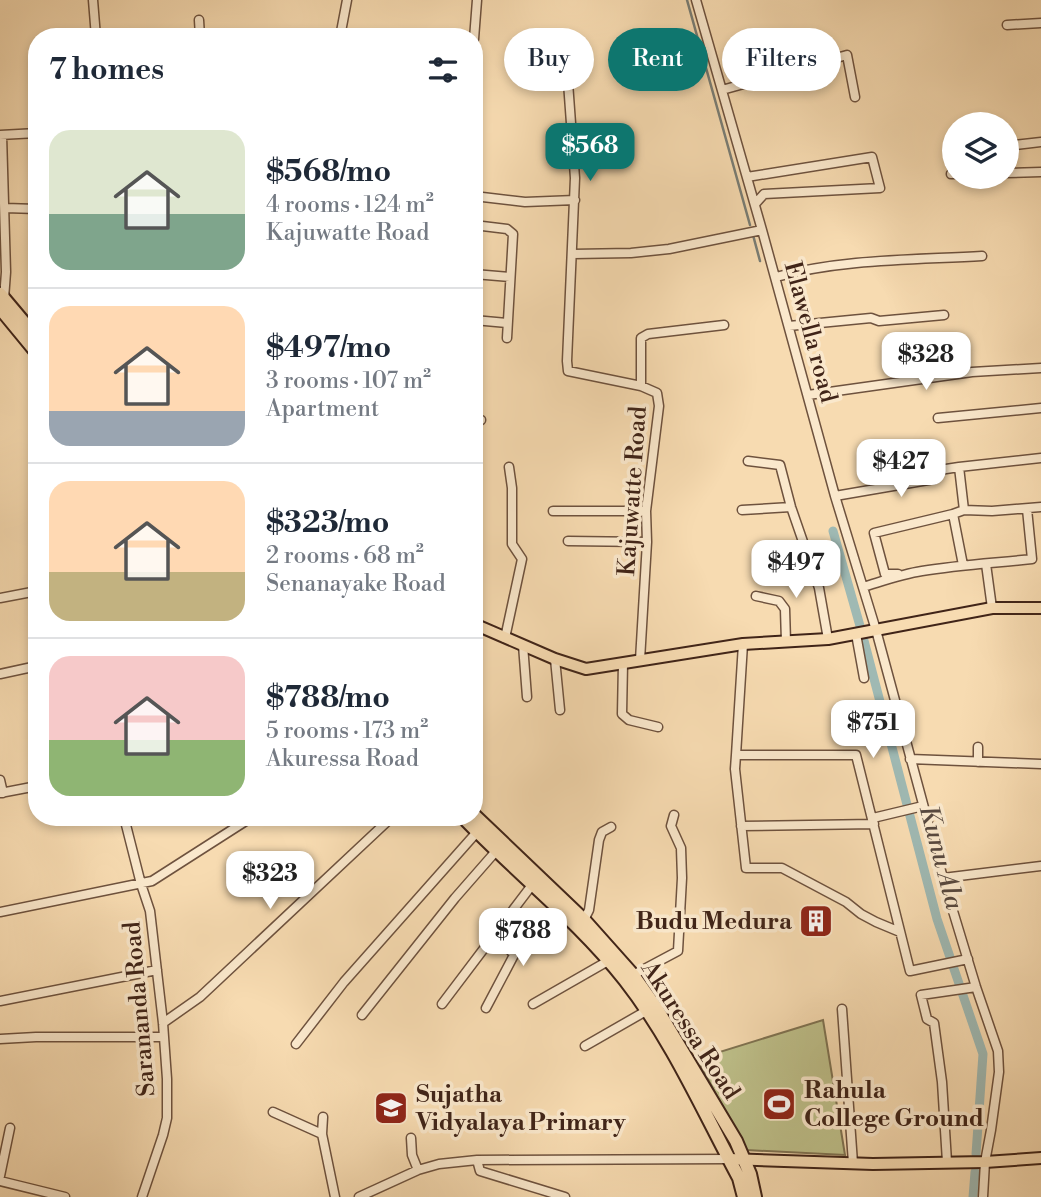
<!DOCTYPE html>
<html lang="en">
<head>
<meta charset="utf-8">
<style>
	body { margin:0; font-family:"Libre Bodoni",serif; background:#f2f2f3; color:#1f2937; height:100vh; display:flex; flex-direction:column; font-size:26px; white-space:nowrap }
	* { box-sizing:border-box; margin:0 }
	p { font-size:23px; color:#747a83 }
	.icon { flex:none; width:38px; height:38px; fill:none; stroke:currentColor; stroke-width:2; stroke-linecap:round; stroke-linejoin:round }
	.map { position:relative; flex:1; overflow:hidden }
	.panel { position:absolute; left:28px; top:28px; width:455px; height:798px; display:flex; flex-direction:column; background:#fff; border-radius:28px; box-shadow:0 4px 10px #0003 }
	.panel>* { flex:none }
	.guide { position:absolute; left:504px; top:28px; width:430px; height:63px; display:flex; gap:14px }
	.fabs { position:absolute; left:942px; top:112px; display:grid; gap:14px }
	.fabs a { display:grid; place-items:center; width:77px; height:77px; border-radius:50%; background:#fff; box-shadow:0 4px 10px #0003; font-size:35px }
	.price { position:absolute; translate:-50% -60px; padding:0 16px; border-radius:14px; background:#fff; color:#222; font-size:23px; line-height:46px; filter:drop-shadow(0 2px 4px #0008) }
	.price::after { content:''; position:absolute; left:50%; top:42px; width:21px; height:16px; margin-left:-10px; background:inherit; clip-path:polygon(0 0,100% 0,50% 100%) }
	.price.on { background:#0f766e; color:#fff }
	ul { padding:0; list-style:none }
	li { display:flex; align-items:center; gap:21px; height:175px; padding:0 21px }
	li+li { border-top:2px solid #e0e1e3 }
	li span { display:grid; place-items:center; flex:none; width:196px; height:140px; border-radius:21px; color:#555 }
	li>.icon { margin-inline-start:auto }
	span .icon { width:84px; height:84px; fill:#fffc; stroke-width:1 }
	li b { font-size:30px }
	h2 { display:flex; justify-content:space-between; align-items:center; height:84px; padding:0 21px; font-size:30px }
	.tag { padding:0 24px; border-radius:32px; background:#fff; box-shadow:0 4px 10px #0003; font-size:24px; line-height:63px }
	.tag.on { background:#0f766e; color:#fff }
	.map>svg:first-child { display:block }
	.green { fill:#bec08a; stroke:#7f7251; stroke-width:2 }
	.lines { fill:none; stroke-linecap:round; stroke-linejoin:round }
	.stream { stroke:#797d75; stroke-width:2.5 }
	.canal { stroke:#9fb9b3; stroke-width:9 }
	.minor-casing { stroke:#6e523e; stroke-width:11 }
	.major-casing { stroke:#402418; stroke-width:14 }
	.highway-casing { stroke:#402418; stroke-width:16 }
	.minor { stroke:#fae8cc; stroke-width:8 }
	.major { stroke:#f7dbb1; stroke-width:10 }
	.highway { stroke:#f7dbb1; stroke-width:12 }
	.labels { text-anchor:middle; stroke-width:7; stroke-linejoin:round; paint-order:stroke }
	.street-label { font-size:24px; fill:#402418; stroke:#fae8cc }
	.poi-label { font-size:24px; font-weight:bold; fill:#402418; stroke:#fae8cc; text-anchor:start }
	.water-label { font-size:26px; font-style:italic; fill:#58493f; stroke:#fae8cc }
</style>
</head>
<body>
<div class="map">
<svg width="1041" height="1197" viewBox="0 0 1041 1197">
	<rect width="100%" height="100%" fill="#f7dbb1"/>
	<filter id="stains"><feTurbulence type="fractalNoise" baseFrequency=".00286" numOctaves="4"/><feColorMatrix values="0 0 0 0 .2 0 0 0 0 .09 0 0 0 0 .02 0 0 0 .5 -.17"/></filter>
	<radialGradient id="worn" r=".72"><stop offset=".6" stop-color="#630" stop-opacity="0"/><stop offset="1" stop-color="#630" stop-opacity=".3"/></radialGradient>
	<path class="green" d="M823 1020 845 1155 746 1150 697 1059Z"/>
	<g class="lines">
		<path class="stream" d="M687 0 750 225
			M753 235 760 261"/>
		<path class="canal" d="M833 531 862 633 937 919 983 1054 976 1154
			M973 1197 975 1172"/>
		<g class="minor-casing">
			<path id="minor" d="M93 0 96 37
				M696 0 762 230 835 496 876 630 943 878 976 987 998 1051 999 1072 991 1130 985 1162 983 1197
				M199 20 200 37
				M1007 25 1041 23
				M340 37 347 0
				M474 39 477 0
				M528 53 566 55 575 178 567 361 568 371 641 386 657 393 659 406 646 511 647 542 640 660
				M722 90 847 55 855 97
				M0 135 37 133
				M2 135 6 272 4 299
				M1006 146 1041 142
				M952 152H954
				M1006 173 1041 172
				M951 174H954
				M747 177 872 157 880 188 764 194 755 204
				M474 196 525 202 575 200
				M5 208 37 209
				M474 225 507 229 513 234 507 338
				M573 254 631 253 669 249 762 230
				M474 274 510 277
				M776 277C842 259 913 260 982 256
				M474 320 507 323
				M789 326 871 318 879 321 944 315
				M641 386V338L648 334 724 325
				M808 395 972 372 1041 368
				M938 418 1041 408
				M474 420H481
				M748 461 780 465 791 507 819 588 828 639
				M835 496 934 479 933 471 959 467
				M742 510 791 507
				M964 510 959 467 1041 458
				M553 511H646
				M568 541 647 542
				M986 564 992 608
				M963 565 953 514 964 510 992 511 1041 507
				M898 574H885L874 533 953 514
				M863 587C883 581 902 574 922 571 959 565 995 563 1032 559L1027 509
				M756 596 779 601 785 609 786 642
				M0 598 37 591
				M856 634 864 678
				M505 638 522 559 512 544V488L509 467
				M523 645 527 697
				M555 659 560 710
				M623 663 622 714 629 720 658 727
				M0 674 37 666
				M978 747V762
				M736 755 743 644
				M910 759 1041 764
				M0 780 3 793
				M0 793 37 786
				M124 817 141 884 150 911 163 1023 167 1079V1118L163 1135 142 1197
				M873 818 923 806
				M741 826 874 824
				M943 878 1041 866
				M0 912 152 881 252 817
				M584 920 589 910 599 840 602 832 611 827
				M900 932 876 922 861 914 846 902 782 868H746L735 769 736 755H856L910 971 968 959
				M633 975 678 951 682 878 681 848 671 826 674 815
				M0 1001 157 970
				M442 1004 532 885
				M533 1004 608 961
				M486 1008 514 955 496 932
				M842 1009 853 1163
				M362 1015 455 898 497 850
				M163 1023 200 997 392 817
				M0 1039 36 1037H164
				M296 1044 344 982 477 832
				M585 1046 646 1011
				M273 1112 322 1134
				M323 1117 322 1134 335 1197
				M411 1138 412 1155 418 1170
				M477 1160 480 1171 565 1197
				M947 1162 942 1082 934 1023 927 1019 921 995 976 987
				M0 1176 10 1128
				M0 1181 65 1197
				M359 1197 418 1170 439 1164 477 1160 729 1159"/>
		</g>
		<g class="major-casing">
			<path id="major" d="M474 624 555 659 586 669 743 644 828 639 992 608H1041
				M729 1159 873 1164 985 1162 1041 1158"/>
		</g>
		<g class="highway-casing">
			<path id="highway" d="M0 294 37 338
				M0 308 37 353
				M474 815 584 920 633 975 657 1009 736 1141 750 1174 755 1197
				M463 817C515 872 577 919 625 980 672 1040 703 1111 739 1178L744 1197"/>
		</g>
		<use href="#minor" class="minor"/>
		<use href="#major" class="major"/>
		<use href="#highway" class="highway"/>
	</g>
	<defs>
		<g id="building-square" transform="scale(1.75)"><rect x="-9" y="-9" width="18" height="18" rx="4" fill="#8f2418" stroke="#fae8cc"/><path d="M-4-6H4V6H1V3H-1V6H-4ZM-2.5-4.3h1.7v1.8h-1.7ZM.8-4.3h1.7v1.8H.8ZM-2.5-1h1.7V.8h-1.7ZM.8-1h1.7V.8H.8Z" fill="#fff"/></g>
		<g id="stadium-square" transform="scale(1.75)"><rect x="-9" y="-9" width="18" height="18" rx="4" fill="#8f2418" stroke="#fae8cc"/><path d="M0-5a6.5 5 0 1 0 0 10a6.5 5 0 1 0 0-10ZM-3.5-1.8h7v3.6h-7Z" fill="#fff"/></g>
		<g id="school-square" transform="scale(1.75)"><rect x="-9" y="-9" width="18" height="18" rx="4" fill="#8f2418" stroke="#fae8cc"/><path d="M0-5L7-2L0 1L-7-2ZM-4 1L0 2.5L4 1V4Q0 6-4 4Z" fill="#fff"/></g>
	</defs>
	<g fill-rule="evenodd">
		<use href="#building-square" x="816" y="921"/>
		<use href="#stadium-square" x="779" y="1104"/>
		<use href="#school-square" x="391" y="1108"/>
	</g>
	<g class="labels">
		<g class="street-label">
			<text transform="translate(811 332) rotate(75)" y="8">Elawella road</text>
			<text transform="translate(632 491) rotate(-86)" y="8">Kajuwatte Road</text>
			<text transform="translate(139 1009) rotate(-95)" y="8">Sarananda Road</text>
			<text transform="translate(691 1030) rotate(57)" y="8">Akuressa Road</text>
		</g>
		<g class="poi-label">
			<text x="792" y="929" text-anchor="end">Budu Medura</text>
			<text x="804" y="1098">Rahula<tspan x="804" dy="28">College Ground</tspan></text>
			<text x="416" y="1102">Sujatha<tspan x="416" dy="28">Vidyalaya Primary</tspan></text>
		</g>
		<g class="water-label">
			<text transform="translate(942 857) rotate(75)" y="9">Kunu Ala</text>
		</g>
	</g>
	<rect width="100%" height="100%" filter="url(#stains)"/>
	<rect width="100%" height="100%" fill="url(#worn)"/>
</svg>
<div class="fabs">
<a><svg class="icon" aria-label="layers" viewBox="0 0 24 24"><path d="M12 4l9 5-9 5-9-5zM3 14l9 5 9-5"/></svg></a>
</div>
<b class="price on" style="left:590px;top:183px">$568</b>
<b class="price" style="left:926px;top:392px">$328</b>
<b class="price" style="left:901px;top:499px">$427</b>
<b class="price" style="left:796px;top:600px">$497</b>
<b class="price" style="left:873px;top:760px">$751</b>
<b class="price" style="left:270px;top:911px">$323</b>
<b class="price" style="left:523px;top:968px">$788</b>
<div class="guide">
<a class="tag">Buy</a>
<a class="tag on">Rent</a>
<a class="tag">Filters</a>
</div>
<section class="panel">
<h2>7 homes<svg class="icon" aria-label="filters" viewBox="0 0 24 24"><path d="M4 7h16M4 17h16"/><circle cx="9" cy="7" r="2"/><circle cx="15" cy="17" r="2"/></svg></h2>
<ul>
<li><span style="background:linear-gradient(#dfe7d0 60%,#7fa58c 0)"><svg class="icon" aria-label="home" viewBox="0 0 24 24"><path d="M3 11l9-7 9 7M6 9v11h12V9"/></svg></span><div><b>$568/mo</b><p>4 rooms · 124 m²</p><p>Kajuwatte Road</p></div></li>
<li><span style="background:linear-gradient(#ffd9b3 75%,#9aa5b1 0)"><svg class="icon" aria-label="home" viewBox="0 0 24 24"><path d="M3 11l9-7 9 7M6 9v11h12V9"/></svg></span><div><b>$497/mo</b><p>3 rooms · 107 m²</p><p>Apartment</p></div></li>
<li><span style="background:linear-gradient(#ffd9b3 65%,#c2b280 0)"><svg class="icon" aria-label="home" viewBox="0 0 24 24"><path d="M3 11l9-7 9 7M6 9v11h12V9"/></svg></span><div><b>$323/mo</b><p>2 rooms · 68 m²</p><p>Senanayake Road</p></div></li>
<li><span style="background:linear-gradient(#f6c9c9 60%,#8fb573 0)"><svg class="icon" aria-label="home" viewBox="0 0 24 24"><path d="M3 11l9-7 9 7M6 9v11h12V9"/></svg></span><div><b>$788/mo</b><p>5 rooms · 173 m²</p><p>Akuressa Road</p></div></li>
</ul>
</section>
</div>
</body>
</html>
